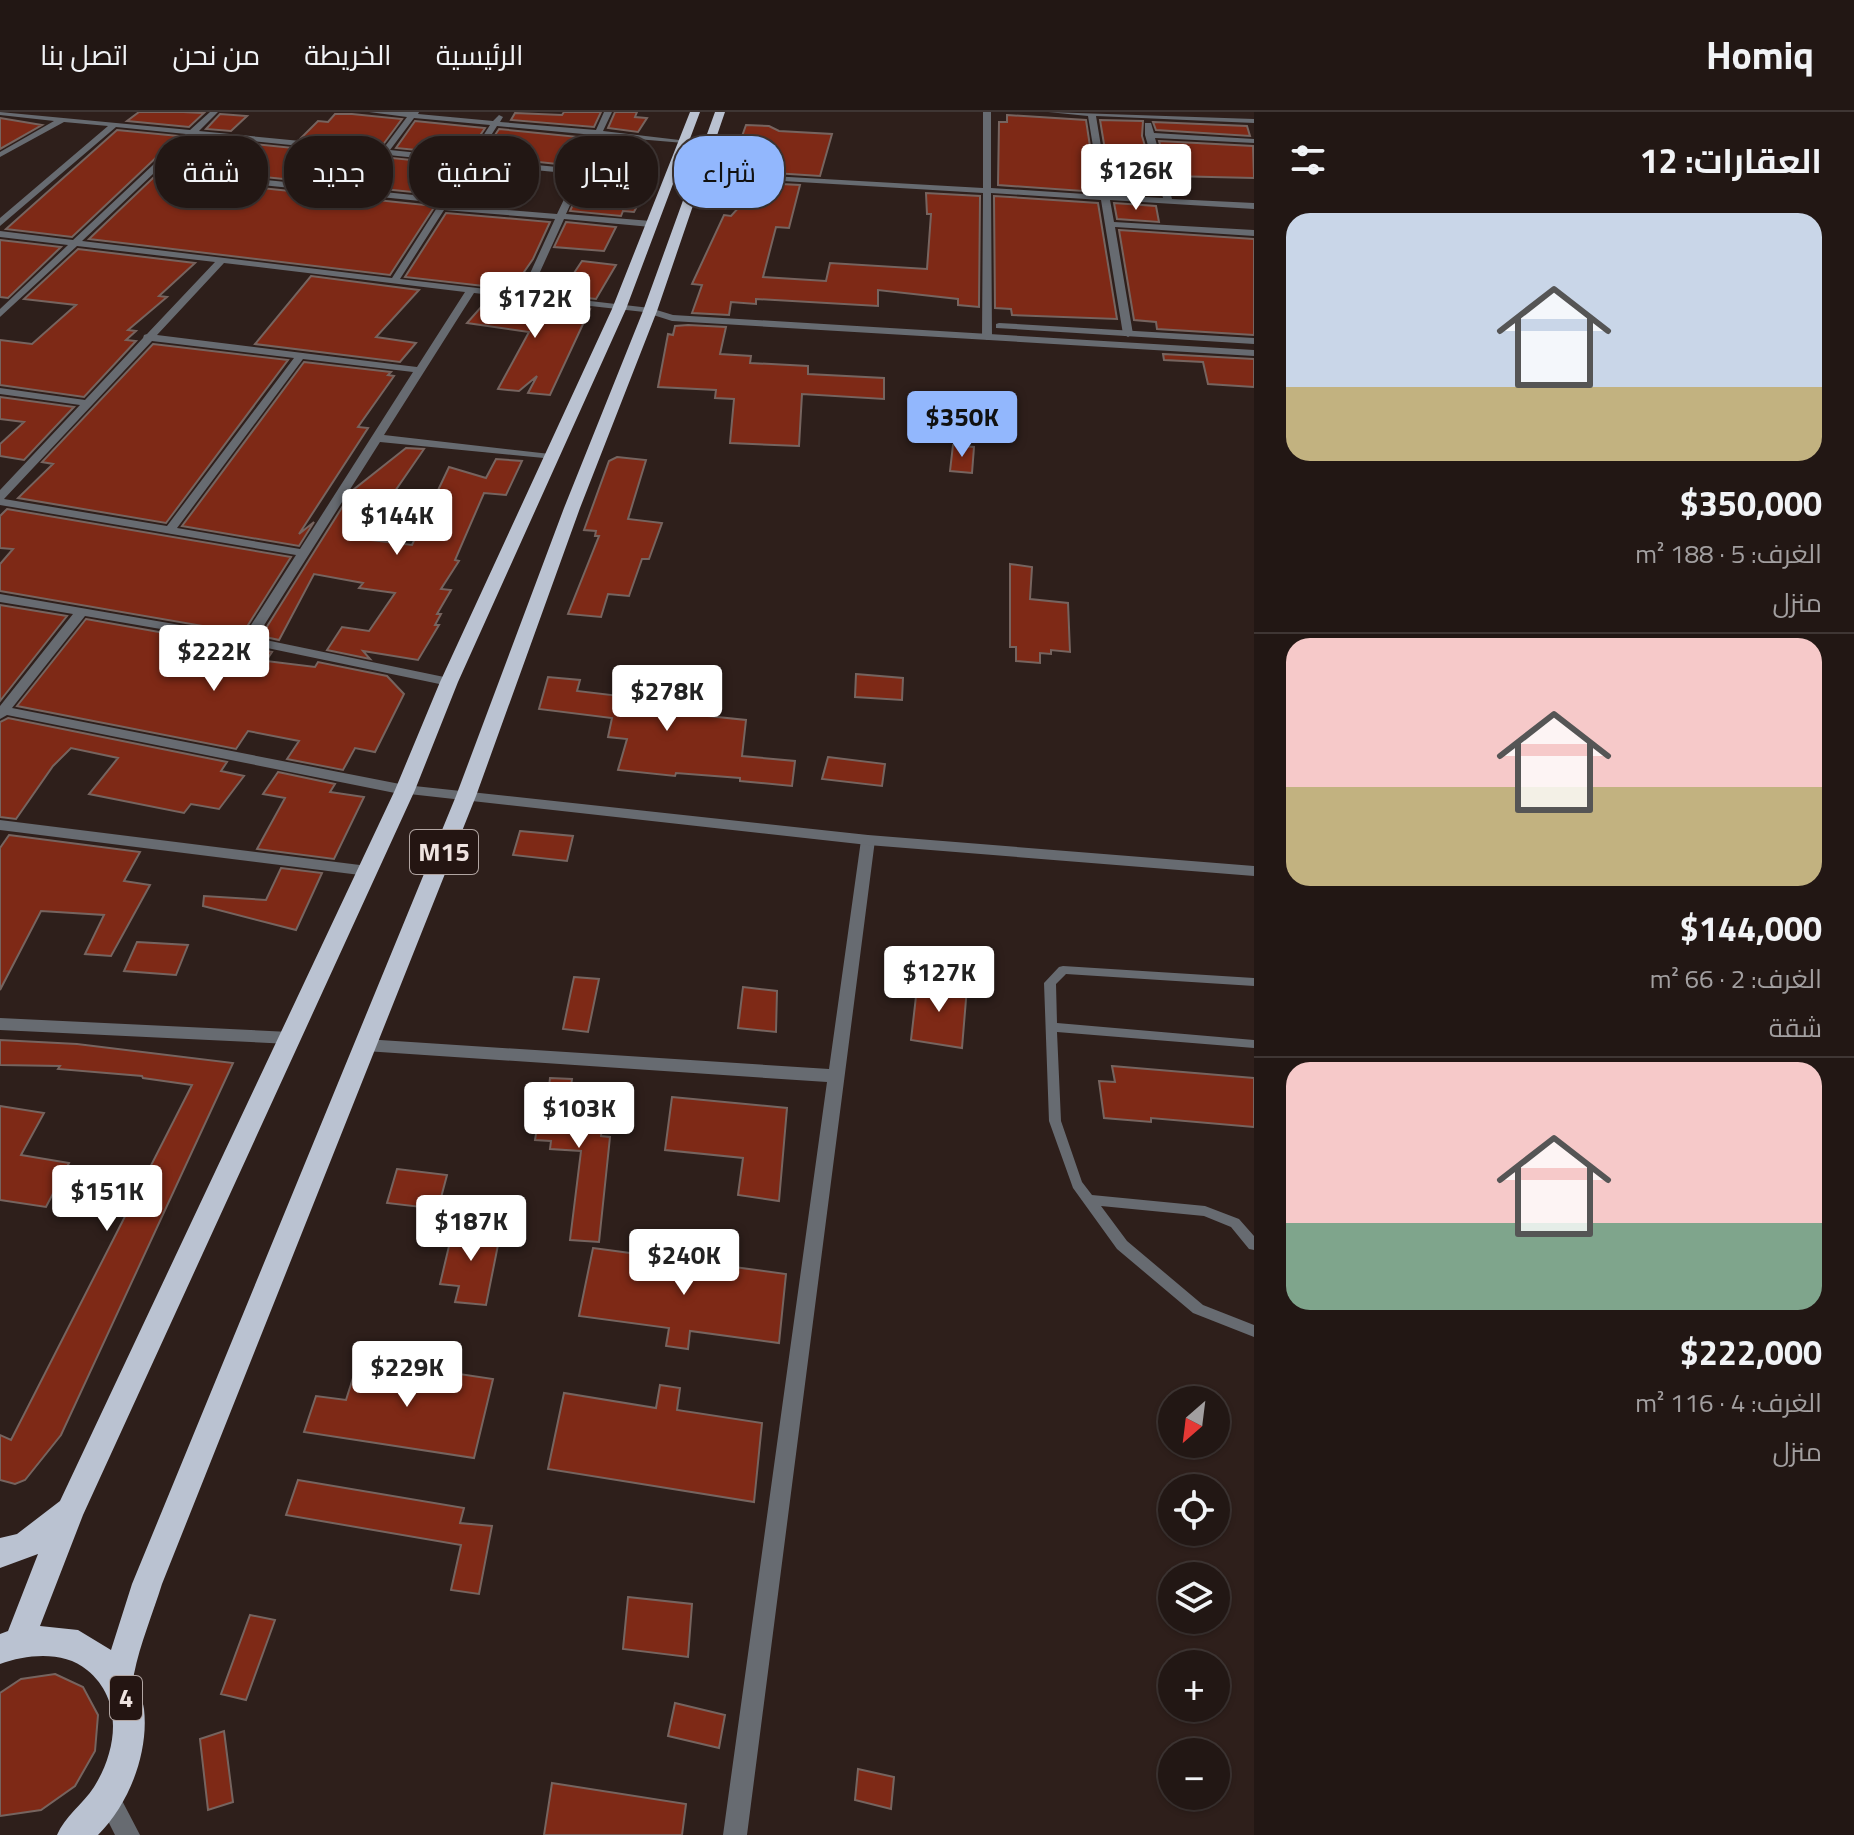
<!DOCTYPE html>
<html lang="ar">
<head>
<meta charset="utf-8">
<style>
	body { margin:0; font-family:"Titillium Web",Cairo,sans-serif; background:#2a201d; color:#f1f3f6; direction:rtl; height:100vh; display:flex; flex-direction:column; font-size:30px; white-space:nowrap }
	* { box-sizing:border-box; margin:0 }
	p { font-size:26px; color:#a29fa0 }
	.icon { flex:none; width:44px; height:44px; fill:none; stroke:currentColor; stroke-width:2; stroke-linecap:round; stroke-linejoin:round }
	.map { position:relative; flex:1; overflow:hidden; direction:ltr }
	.side { display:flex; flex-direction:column; background:#221714; width:600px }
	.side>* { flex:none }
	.top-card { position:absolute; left:24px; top:24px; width:760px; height:72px; direction:rtl; display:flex; gap:16px }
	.needle { width:52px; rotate:208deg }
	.buttons { position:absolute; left:1158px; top:1274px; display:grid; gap:16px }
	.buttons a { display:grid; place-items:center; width:72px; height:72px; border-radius:50%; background:#221714; box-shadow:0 2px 6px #0004,0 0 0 2px #3f3634; font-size:40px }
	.price { position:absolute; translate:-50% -68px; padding:0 18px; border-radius:8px; background:#fff; color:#222; font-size:26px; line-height:52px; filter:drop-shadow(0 2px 4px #0008) }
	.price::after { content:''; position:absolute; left:50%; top:48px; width:24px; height:18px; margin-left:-12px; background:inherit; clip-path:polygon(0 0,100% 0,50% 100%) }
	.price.selected { background:#92b7fd; color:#111 }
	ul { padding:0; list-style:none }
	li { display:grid; align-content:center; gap:16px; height:424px; padding:0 32px }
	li+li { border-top:2px solid #3f3634 }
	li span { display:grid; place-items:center; height:248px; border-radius:24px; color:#555 }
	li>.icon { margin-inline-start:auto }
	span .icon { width:144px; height:144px; fill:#fffc; stroke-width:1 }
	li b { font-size:34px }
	h2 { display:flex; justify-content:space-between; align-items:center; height:96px; padding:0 32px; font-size:34px }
	.tag { padding:0 28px; border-radius:32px; background:#221714; box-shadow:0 2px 6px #0004,0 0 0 2px #3f3634; font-size:28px; line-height:72px }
	.tag.selected { background:#92b7fd; color:#111 }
	header { display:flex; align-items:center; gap:48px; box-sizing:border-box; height:112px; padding:0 40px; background:#221714; border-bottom:2px solid #3f3634 }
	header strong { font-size:38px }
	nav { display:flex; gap:44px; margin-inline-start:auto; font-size:28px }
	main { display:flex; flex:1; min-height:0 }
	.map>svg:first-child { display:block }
	.building { fill:#7e2916; stroke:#76645f; stroke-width:2 }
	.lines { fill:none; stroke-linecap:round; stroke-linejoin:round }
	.service { fill:#676b71; fill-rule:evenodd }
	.minor { fill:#676b71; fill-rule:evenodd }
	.tertiary { fill:#676b71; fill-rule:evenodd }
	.trunk { fill:#bac2d1; fill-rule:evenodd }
	.labels { text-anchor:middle; stroke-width:8; stroke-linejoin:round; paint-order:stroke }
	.shield { fill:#241512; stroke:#b1a5a2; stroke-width:2 }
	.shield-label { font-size:26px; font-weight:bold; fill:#eee3e0 }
</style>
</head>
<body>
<header>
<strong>Homiq</strong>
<nav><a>الرئيسية</a><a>الخريطة</a><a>من نحن</a><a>اتصل بنا</a></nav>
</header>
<main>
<section class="side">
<h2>العقارات: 12<svg class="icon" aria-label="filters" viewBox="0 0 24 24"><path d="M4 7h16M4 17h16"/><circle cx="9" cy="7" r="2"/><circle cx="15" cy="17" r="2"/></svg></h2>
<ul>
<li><span style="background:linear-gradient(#c9d6e8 70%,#c2b280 0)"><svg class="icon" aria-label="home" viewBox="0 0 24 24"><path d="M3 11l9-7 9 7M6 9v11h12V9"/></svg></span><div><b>$350,000</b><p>الغرف: 5 · 188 m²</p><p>منزل</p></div></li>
<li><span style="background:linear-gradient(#f6c9c9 60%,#c2b280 0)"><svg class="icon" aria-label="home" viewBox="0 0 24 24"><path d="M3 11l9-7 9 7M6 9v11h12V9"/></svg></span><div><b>$144,000</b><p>الغرف: 2 · 66 m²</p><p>شقة</p></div></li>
<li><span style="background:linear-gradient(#f6c9c9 65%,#7fa58c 0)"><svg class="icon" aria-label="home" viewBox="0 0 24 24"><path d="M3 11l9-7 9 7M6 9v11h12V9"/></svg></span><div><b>$222,000</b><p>الغرف: 4 · 116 m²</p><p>منزل</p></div></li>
</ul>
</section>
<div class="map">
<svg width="1254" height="1723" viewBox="0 0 1254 1723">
	<rect width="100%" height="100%" fill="#2e1f1b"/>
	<path class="building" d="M139 0H183L204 1 189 15 127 9Z
		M564 0H601L594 15 511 8 515 1 562 3Z
		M615 0H637L635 5 647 6 638 20 608 16Z
		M220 2 247 4 231 19 206 17Z
		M335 2H352L402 7 382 34 301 26 318 9 328 10Z
		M1007 3 1086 8 1097 80 998 73 999 10H1007Z
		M0 6 42 13 0 37Z
		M1100 8 1143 9 1142 24 1156 71H1150L1153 82 1112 80Z
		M415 9 485 16 467 43 396 36Z
		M1153 10 1247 14 1250 24 1156 18Z
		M746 13 769 14 779 19 832 22 820 64 730 58Z
		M499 17 589 26 576 54 481 44Z
		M117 18 179 24 72 125 6 117Z
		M195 26 461 53 442 83 165 55Z
		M603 27 633 30 613 60 654 63 634 100 623 99 621 104 570 99Z
		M1159 29 1253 34 1254 66 1169 64Z
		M475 55 538 61 511 95 452 90Z
		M154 65 435 94 390 163 89 127Z
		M761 71 800 73 789 116 776 115 763 165 826 169 830 151 927 157 931 102H927L926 81 980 84 979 195 958 193V187L878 178V194L756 187V192L731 190 729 203 692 201 702 173 692 172 724 103 731 104Z
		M994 84 1098 91 1117 207 1012 203 1011 197 995 196Z
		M1114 91 1156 94 1159 110 1117 107Z
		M446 101 550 110 533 147 515 173 521 174 519 178 405 165Z
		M566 110 616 115 604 139 554 135Z
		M1119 118 1254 127V223L1157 217 1156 210 1134 208Z
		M0 128 61 135 8 186 0 185Z
		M78 137 195 151 159 184 167 185 128 218 136 219 126 228 136 229 84 285 0 273V228L32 232 76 193 24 187Z
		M582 149 616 153 596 187 534 180 536 176 562 179Z
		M311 164 419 178 376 225 416 231 400 250 255 232Z
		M489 186 590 197 550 283 528 281 537 264 519 279 498 277 529 220 467 211Z
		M688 213 726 215 720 242 751 244 750 251 808 254V262L884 266V287L802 282 799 334 730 331 734 287 715 286 716 278 658 275 668 222 673 223 675 214Z
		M153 232 288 248 166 411 18 386 53 352 42 350Z
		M1163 242 1254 247V275L1208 272 1203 250 1164 248Z
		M304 250 391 260 388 263 394 264 358 315 368 316 299 422 314 410 299 434 182 414Z
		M0 285 74 295 24 348 0 344V332L24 310 0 307Z
		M953 333 974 335 972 361 950 359Z
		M406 336 424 337 362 427 412 433 449 355 486 366 496 347 522 349 506 383 484 381 455 448 459 449 441 477 451 478 437 502H441L435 513H439L418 548 363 539 370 547 327 538 342 515 369 519 395 481 359 476 363 471 314 462 279 528 261 524 353 378Z
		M617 345 646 348 628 407 662 411 649 447H642L629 484 608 482 601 505 568 502 599 424H595L596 419 584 418 609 349Z
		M7 397 291 445 243 521 0 479V452L13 437 0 436V404Z
		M1010 452 1032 455 1030 487 1068 491 1070 540 1051 538V542L1040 541V551L1016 549V535H1010Z
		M0 493 67 504 0 589Z
		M86 507 272 540 266 549 315 555 318 550 387 564 404 582 375 640 355 636 343 658 287 647 299 629 248 619 236 637 17 594Z
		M856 562 903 566 902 588 855 585Z
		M625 563 667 567 658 599 746 608 742 644 795 649 792 674 740 669V666L676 661 675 664 618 658 627 627 608 625 612 606 539 597 548 565 580 568 577 579 619 584Z
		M8 606 227 650 221 659 244 664 219 697 191 692 184 701 89 682 118 646 71 636 53 654 16 707 0 705V610Z
		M828 645 885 652 882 674 822 667Z
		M278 660 335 672 330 680 364 685 334 747 257 737 285 686 263 682Z
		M520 719 573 724 567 749 513 743Z
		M9 723 140 740 124 769 150 773 111 844 85 842 104 803 41 799 0 878V736Z
		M281 756 322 761 296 818 203 794 204 784 266 788Z
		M137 830 188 833 176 863 124 859Z
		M574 865 599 867 588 920 563 917Z
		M918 867 967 875 962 936 911 928Z
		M743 875 777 879 776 920 738 916Z
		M0 928 77 932 233 951 61 1323 25 1368 15 1372 0 1368V1323L11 1328 192 973 143 966 142 964 58 957 60 954 0 953Z
		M1112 954 1254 966V1015L1151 1006V1010L1104 1006 1099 969 1115 970Z
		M550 966 572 967 570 981 606 984 601 1024 610 1025 599 1130 570 1128 581 1039 550 1037 551 1029 535 1028 541 990 547 991Z
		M672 985 787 996 779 1089 738 1083 743 1046 665 1038Z
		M0 994 44 1001 21 1043 69 1051 46 1095 0 1088Z
		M397 1057 447 1063 438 1097 387 1091Z
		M454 1113 501 1118 486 1193 455 1190 459 1174 440 1172Z
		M593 1136 786 1162 779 1231 690 1219 688 1237 666 1234 669 1216 579 1204Z
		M359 1247 493 1267 474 1346 304 1320 316 1284 346 1288Z
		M660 1273 680 1276 677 1298 762 1311 754 1390 548 1357 564 1281 656 1296Z
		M298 1368 464 1396 460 1411 492 1414 479 1482 451 1478 461 1433 286 1403Z
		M628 1485 692 1492 688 1545 623 1537Z
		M250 1503 275 1508 246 1588 221 1582Z
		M55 1562 83 1575 98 1603 95 1639 75 1674 41 1698 0 1704V1581L21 1567Z
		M675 1591 725 1603 719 1636 668 1624Z
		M224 1619 233 1690 208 1698 200 1627Z
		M858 1657 894 1665 891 1697 855 1688Z
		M552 1671 686 1692 682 1723H544Z"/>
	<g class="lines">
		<path class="service" d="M1063 854 1254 866V874L1066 862 1056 872 1057 911 1254 928V936L1057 920 1061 1009 1082 1070 1092 1083 1205 1094 1239 1107 1254 1124V1138L1249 1137 1231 1115 1204 1104 1101 1094 1127 1129 1203 1193 1254 1213V1225L1193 1201 1117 1137 1073 1076 1049 1009 1044 871 1059 855Z"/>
		<path class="minor" d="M0 0 190 18 210 0H218L199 19 383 37 407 5 369 0H419L418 2 493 9 499 3 503 5 500 10 596 18 604 0H612L603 19 688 29 684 31 601 24 566 102 651 109 655 112 651 115 564 107 530 182 650 196 653 197V201L474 181 384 323 550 342 556 345 554 347 380 330 256 526 449 566 454 567V573L449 574 248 532 85 504 12 596 405 673 410 675 412 678 410 681 405 683 7 603 0 607V594L73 502 0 490V482L244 524 296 443 0 393V378L80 293 0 282V276L85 288 143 226 144 223 147 222 215 150 77 134 0 205V197L68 133 0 125V119L73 128 186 22 116 15 0 114V106L108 14 64 10 0 45V40L54 9 0 3ZM414 6 490 13 469 46 390 38ZM497 14 594 23 578 57 476 47ZM194 23 466 51 443 86 158 57ZM473 52 576 62 557 102 447 93ZM153 62 440 91 392 166 82 129ZM444 98 555 107 521 181 400 167ZM224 151 465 180 417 255 157 223ZM152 229 294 246 167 414 4 387ZM303 247 413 260 300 437 177 416Z
			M983 0H991V76L1101 83 1088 4 1048 0 1254 7V11L1096 4 1109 83 1163 86 1145 23V11H1151L1154 21 1254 27V31L1155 26 1172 87 1254 91V97L1110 88 1114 110 1254 118V124L1115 115 1133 222 1128 225 1123 222 1101 88 991 81 992 225 987 228 982 225 983 81 698 64 694 62 698 60 983 76Z
			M0 708 368 754 376 759 368 764 0 718Z
			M868 723 875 728 747 1723H723L827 970 365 939 359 938 357 933 359 928 365 927 829 957 861 728Z
			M0 906 290 920 296 922 298 926 296 930 290 932 0 918Z"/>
		<path class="tertiary" d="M650 196 673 203 1254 238V244L672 209 647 201V197Z
			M999 211 1254 226V232L996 216V212Z
			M405 673 868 723 1254 754V764L868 733 400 681 398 678 400 675Z
			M108 1673 116 1677 140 1723H115L96 1685 100 1677Z"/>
		<path class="trunk" d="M690 0H700L626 197 458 570 415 678 83 1403 40 1514 78 1518 111 1538 132 1472 456 684 564 396 643 199 715 0H725L657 199 580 396 476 684 162 1472C153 1501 140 1532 134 1562 132 1573 143 1586 144 1597 149 1641 129 1692 98 1723H57C65 1704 83 1692 94 1675 117 1638 124 1588 87 1558 64 1539 28 1542 0 1552V1522L8 1519 38 1442 0 1456V1426L17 1422 60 1389 395 678 440 570 612 197Z"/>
	</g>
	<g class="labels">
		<g class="shield">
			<rect x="410" y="718" width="68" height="44" rx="6"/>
			<rect x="110" y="1564" width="32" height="44" rx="6"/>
		</g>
		<g class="shield-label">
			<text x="444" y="749">M15</text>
			<text x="126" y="1595">4</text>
		</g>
	</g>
</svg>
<div class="buttons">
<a><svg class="needle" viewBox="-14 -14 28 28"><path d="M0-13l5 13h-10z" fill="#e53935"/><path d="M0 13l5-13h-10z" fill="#a29fa0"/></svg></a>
<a><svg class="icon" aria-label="locate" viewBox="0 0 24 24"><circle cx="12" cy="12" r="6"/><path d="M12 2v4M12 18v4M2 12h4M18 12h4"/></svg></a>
<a><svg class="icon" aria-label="layers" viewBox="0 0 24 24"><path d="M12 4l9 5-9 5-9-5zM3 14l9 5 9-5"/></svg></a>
<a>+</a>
<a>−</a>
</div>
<b class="price" style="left:1136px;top:100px">$126K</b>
<b class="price" style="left:535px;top:228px">$172K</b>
<b class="price selected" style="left:962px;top:347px">$350K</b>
<b class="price" style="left:397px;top:445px">$144K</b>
<b class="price" style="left:214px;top:581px">$222K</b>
<b class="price" style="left:667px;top:621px">$278K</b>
<b class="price" style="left:939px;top:902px">$127K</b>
<b class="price" style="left:579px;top:1038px">$103K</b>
<b class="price" style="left:107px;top:1121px">$151K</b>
<b class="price" style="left:471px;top:1151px">$187K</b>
<b class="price" style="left:684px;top:1185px">$240K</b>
<b class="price" style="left:407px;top:1297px">$229K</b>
<div class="top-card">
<a class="tag selected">شراء</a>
<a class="tag">إيجار</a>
<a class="tag">تصفية</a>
<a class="tag">جديد</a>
<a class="tag">شقة</a>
</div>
</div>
</main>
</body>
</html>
